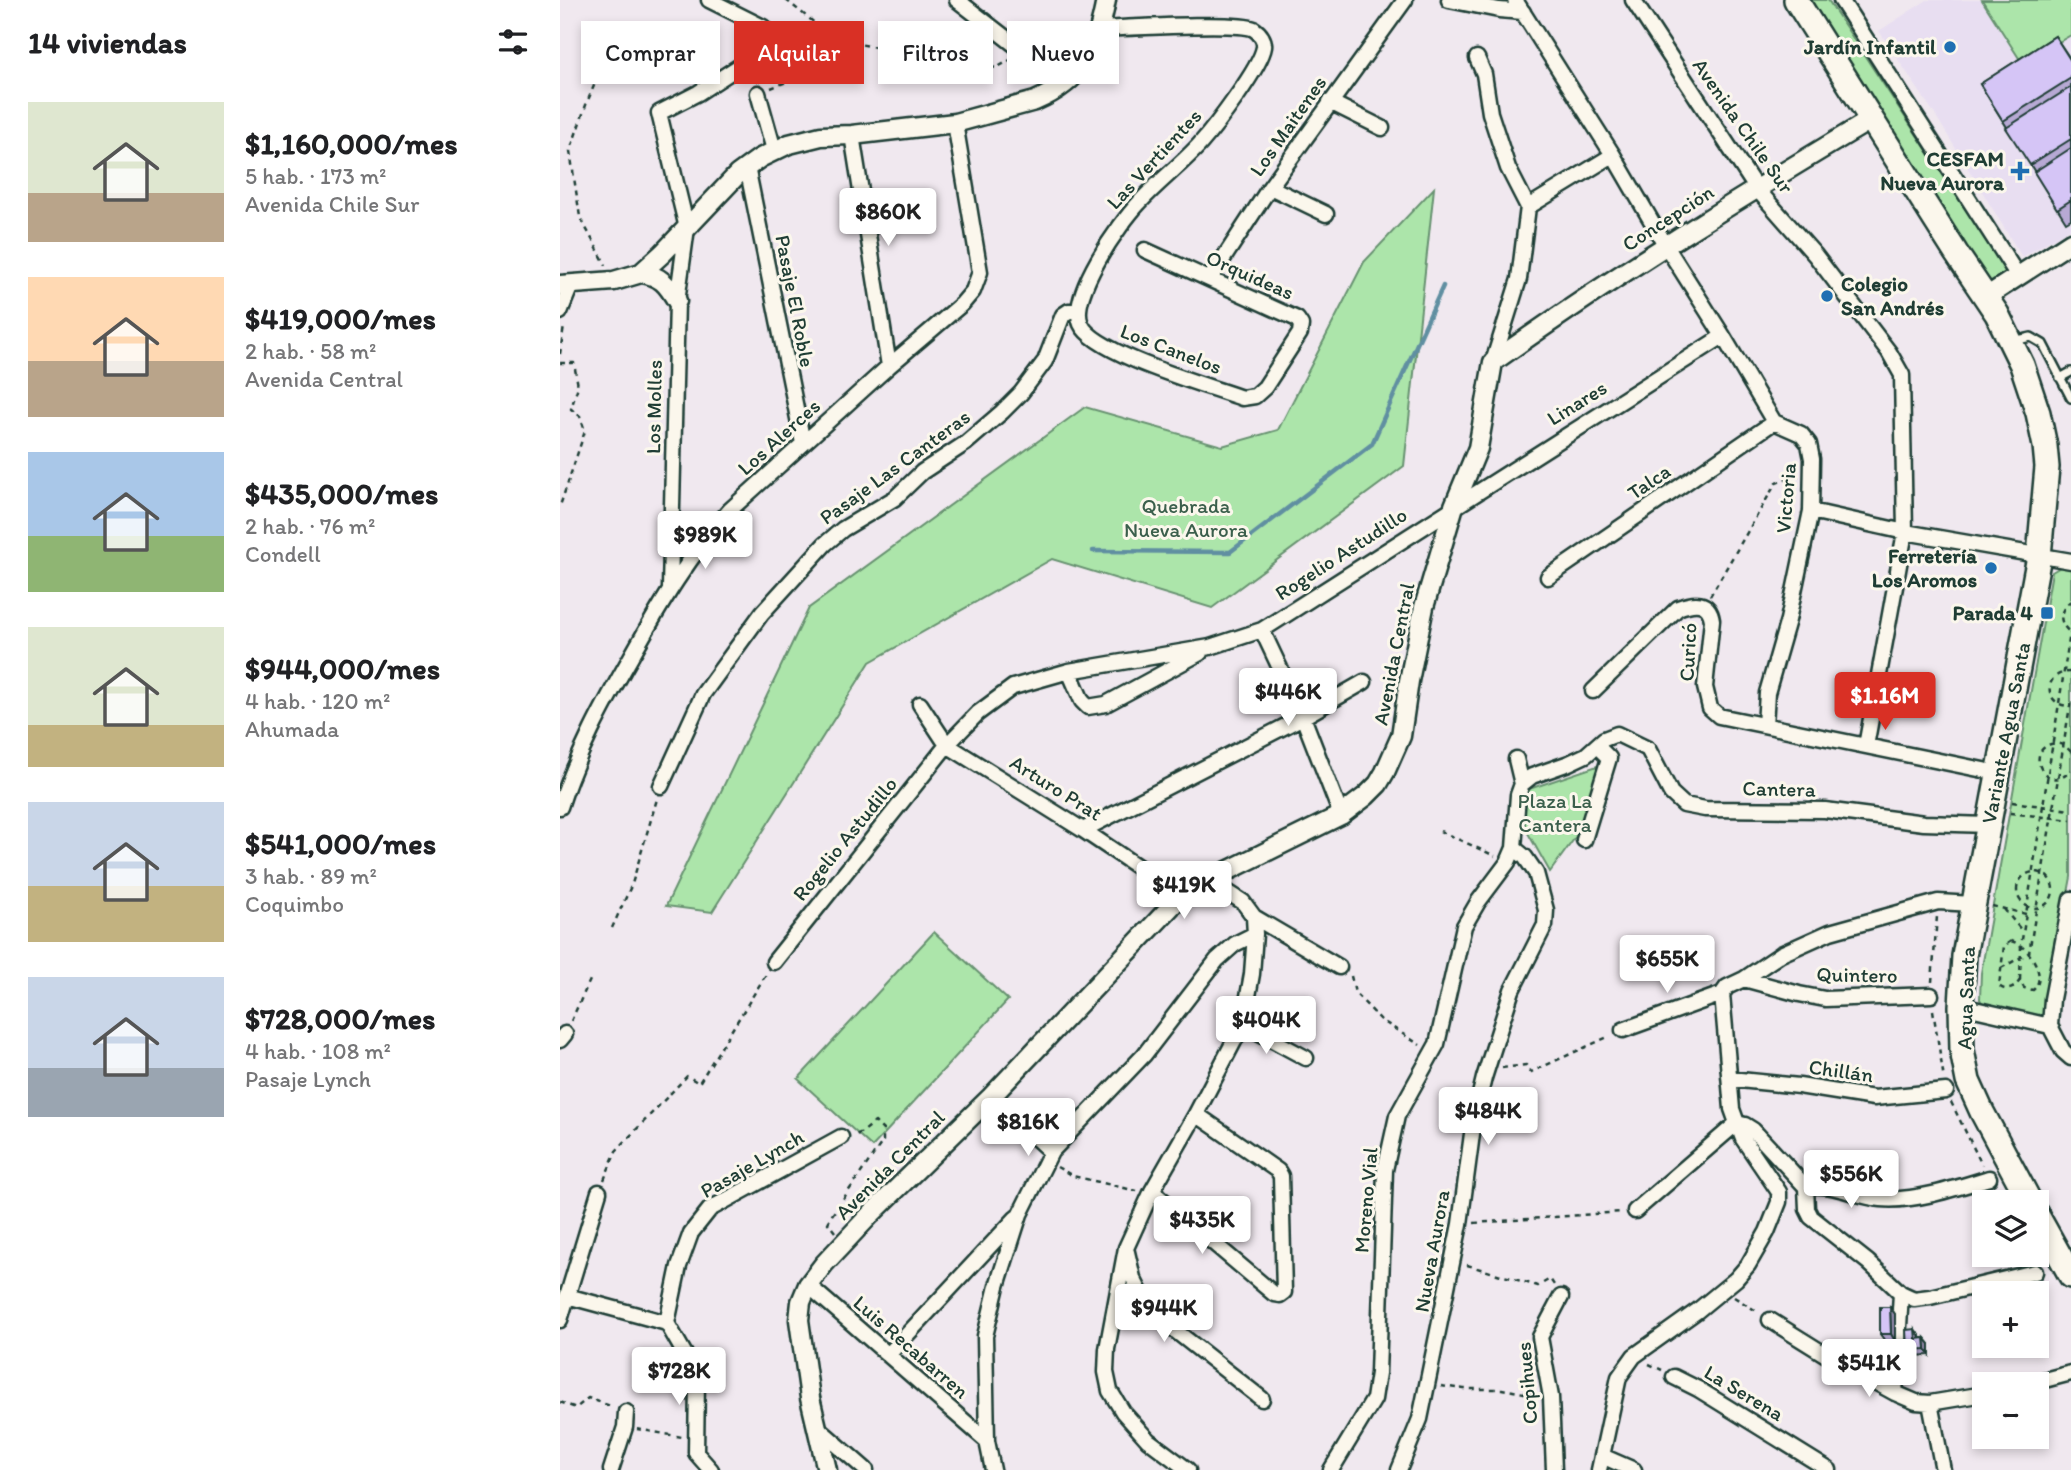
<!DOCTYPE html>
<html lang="es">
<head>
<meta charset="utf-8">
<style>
	body { margin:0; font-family:Itim,sans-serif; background:#f2f2f2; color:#202124; height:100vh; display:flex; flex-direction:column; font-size:26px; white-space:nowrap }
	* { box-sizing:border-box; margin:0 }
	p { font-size:23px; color:#757577 }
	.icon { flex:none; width:38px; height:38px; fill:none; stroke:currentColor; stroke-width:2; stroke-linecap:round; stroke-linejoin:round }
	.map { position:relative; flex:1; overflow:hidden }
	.sheet { display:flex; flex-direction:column; background:#fff; width:560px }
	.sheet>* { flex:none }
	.banner { position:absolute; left:21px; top:21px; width:665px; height:63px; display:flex; gap:14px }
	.buttons { position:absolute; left:1412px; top:1190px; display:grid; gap:14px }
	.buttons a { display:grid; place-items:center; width:77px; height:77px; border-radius:0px; background:#fff; box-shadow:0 4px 10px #0003; font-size:35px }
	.price { position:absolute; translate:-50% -60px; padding:0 16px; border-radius:7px; background:#fff; color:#222; font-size:23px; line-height:46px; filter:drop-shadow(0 2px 4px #0008) }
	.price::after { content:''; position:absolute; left:50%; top:42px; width:21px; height:16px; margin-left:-10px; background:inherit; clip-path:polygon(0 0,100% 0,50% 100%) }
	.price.on { background:#d93025; color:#fff }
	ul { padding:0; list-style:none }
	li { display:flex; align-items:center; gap:21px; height:175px; padding:0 28px }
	li span { display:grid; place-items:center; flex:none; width:196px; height:140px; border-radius:0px; color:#555 }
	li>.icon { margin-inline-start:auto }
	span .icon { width:84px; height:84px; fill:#fffc; stroke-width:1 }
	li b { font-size:30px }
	h2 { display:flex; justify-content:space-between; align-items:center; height:84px; padding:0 28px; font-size:30px }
	.pill { padding:0 24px; border-radius:0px; background:#fff; box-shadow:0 4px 10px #0003; font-size:24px; line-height:63px }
	.pill.on { background:#d93025; color:#fff }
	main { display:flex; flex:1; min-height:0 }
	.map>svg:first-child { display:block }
	.built { fill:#e8def1 }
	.green { fill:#ace5aa; stroke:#66916f; stroke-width:2 }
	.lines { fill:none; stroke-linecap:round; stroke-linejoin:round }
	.stream { stroke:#608fa1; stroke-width:4.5 }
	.service-casing { stroke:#1f3d34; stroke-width:12 }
	.minor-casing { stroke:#1f3d34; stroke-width:19 }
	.tertiary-casing { stroke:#1f3d34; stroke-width:23 }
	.primary-casing { stroke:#1f3d34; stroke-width:28 }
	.path { stroke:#1f3d34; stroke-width:2.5; stroke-dasharray:5 5; stroke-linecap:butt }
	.service { stroke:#fbf7ec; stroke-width:7 }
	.minor { stroke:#fbf7ec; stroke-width:14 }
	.tertiary { stroke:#fbf7ec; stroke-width:18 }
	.primary { stroke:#fbf7ec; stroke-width:23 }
	.wall { fill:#b7a9d4; stroke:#1f3d34; stroke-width:2 }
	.shaded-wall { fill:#958aac; stroke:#1f3d34; stroke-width:2 }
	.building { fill:#d5c5f6; stroke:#1f3d34; stroke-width:2 }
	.poi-dot { fill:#1f6fb2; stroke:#fbf7ec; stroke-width:2.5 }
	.labels { text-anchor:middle; stroke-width:6; stroke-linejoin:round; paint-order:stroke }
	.poi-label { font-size:21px; font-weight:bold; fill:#1f3d34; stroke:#fbf7ec; text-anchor:end }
	.street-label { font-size:21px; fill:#1f3d34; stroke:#fbf7ec }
	.park-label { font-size:21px; fill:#3b5f4c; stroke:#fbf7ec }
</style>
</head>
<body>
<main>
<section class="sheet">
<h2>14 viviendas<svg class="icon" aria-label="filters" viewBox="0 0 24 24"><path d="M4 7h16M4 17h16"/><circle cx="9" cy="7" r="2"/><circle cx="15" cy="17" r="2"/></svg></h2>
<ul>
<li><span style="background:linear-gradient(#dfe7d0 65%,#b9a48a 0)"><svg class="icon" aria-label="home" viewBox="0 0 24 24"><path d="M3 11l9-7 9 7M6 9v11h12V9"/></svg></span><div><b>$1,160,000/mes</b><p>5 hab. · 173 m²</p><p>Avenida Chile Sur</p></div></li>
<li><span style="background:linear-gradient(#ffd9b3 60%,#b9a48a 0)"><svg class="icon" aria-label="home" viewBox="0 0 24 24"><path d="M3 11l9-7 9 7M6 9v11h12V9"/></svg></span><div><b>$419,000/mes</b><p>2 hab. · 58 m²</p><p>Avenida Central</p></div></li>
<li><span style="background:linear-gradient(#a9c7e8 60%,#8fb573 0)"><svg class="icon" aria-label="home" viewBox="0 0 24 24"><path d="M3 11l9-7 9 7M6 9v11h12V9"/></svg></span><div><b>$435,000/mes</b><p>2 hab. · 76 m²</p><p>Condell</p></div></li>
<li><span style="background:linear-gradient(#dfe7d0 70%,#c2b280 0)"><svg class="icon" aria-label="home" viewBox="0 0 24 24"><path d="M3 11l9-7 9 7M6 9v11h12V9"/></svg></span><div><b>$944,000/mes</b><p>4 hab. · 120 m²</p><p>Ahumada</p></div></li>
<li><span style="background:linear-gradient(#c9d6e8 60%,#c2b280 0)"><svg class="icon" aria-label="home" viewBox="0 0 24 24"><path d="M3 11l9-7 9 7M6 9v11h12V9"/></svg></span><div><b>$541,000/mes</b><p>3 hab. · 89 m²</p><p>Coquimbo</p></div></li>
<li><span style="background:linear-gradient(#c9d6e8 65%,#9aa5b1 0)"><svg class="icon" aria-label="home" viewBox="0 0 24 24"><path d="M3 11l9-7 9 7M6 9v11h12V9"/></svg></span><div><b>$728,000/mes</b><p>4 hab. · 108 m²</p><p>Pasaje Lynch</p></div></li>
</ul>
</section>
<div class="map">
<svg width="1511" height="1470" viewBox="0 0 1511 1470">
	<rect width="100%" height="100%" fill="#f0e8ef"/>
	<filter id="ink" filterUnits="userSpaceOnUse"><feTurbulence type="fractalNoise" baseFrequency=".0143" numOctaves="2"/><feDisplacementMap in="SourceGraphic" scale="14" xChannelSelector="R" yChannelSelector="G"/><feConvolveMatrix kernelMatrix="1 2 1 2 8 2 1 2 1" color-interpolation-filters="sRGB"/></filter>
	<g filter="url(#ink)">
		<path class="built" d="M1367 0H1422L1462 63 1511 35V228L1462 257 1374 113 1319 31Z"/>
		<path class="green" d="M1239 0H1268L1449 275 1426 290Z
			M1422 0H1511V35L1462 63Z
			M874 188 844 466 652 608 492 559 310 662 152 912 106 906 249 608 525 407 662 446 718 430 804 262Z
			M1502 566 1511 568V877L1485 1015 1475 1018 1423 1005 1420 999 1421 973 1492 572Z
			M1043 764 1022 828 990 872 964 826 966 790Z
			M374 932 448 1000 312 1147 238 1079Z"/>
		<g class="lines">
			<path class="stream" d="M533 551 670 552 812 444 883 286"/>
			<g class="service-casing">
				<path id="service" d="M1453 341 1471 337 1483 344 1511 398
					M1500 378 1511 372"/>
			</g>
			<g class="minor-casing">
				<path id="minor" d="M397 0 464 52 509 80
					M889 0 939 10 963 12
					M955 0 1053 155 1106 246 1163 336 1214 422 1241 434 1249 444 1252 459 1251 511 1228 620 1207 693 1205 725
					M1073 0 1196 188 1255 255 1329 352 1342 375 1345 532 1306 746
					M1281 0 1458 276
					M541 29C566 28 679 21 694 29 700 33 705 40 704 47 701 67 655 127 640 144 621 165 598 182 579 203 560 223 508 296 521 324 534 354 649 386 682 398L695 396 705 387 740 333 741 325 737 319 585 250
					M917 58 924 74 930 113 948 168 968 207 959 279 933 362
					M198 93 214 150
					M770 102 822 128
					M292 135 329 366
					M187 167 243 443
					M710 187 766 214
					M968 207 1053 155
					M650 279 710 187 845 0
					M0 312 11 285
					M1251 511 1345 532 1511 561
					M988 577 1214 422
					M110 588 117 301 127 228 99 113 138 93 203 51V27L149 0
					M702 630 743 717 781 815
					M509 671 522 701 528 707 546 704 640 653
					M1033 691 1118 608C1134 602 1149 600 1152 620L1145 687 1150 708 1159 716 1438 773
					M360 704 387 745 523 830 621 896
					M956 759 962 784
					M101 786 143 694 202 613 265 544 283 529 335 498 362 472 406 443 442 412 461 393 485 361 503 315 509 311 519 310
					M0 807C17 754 43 706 71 657 100 605 130 554 170 510L329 366 402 304 413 291 420 272 395 123
					M523 830 743 717 804 682
					M1024 840 1049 758 1037 746
					M649 880 683 902 694 917 779 967
					M214 962 387 745 418 713 453 687 509 671 650 647 702 630 1163 336
					M1184 979 1239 994 1265 999 1371 995
					M1401 1006 1490 1026
					M683 1024 746 1058
					M1490 1026 1492 999 1511 899
					M1490 1026 1503 1051 1511 1058
					M1063 1030 1162 994
					M0 1040 5 1034
					M1170 1079 1239 1086 1314 1098 1386 1091
					M431 1097 491 1152
					M1246 1187 1247 1209 1251 1217 1308 1262 1341 1293 1354 1299 1370 1297 1475 1272
					M592 1191 714 1294 720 1295 724 1292 721 1176 718 1171 636 1114
					M1075 1211 1177 1123 1185 1125 1193 1130 1246 1187C1271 1181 1296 1197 1321 1199 1354 1202 1397 1188 1429 1178
					M567 1252 573 1278 585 1302 603 1321 702 1399
					M248 1285 427 1441
					M7 1296 107 1323
					M0 1320 39 1192
					M1210 1320 1271 1358 1335 1393 1356 1402 1370 1403 1424 1394
					M328 1355 456 1218
					M1114 1377 1138 1389 1269 1470
					M1469 1384 1511 1373
					M1335 1393 1341 1293
					M1370 1403 1383 1470
					M258 1428 306 1470
					M1042 1456 1074 1470
					M51 1470 65 1427 66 1412
					M151 1470 136 1453 137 1379 127 1358 107 1323 119 1266 131 1233 150 1209 281 1137
					M433 1470 427 1441 425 1336 437 1286 460 1214 491 1152 584 1055 657 960 675 944 695 934
					M628 1470 588 1440 563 1412 550 1391 546 1372 547 1349 566 1248 592 1191 636 1114 683 1024 692 974 695 934 694 917
					M771 1470 814 1399 818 1373 825 1170 837 1116 877 1044 904 926 918 902 948 862 954 848 958 795 962 784 972 776 1009 763 1026 755 1044 739 1057 734 1088 749 1111 793 1124 805 1145 809 1265 810 1364 823 1428 825
					M839 1470 860 1419 900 1224 914 1119 924 1078 952 990 985 925 986 910 976 873 965 857 954 848
					M994 1470 991 1397 980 1337 1001 1297
					M1039 1470 1059 1377 1074 1356 1137 1311 1176 1279 1188 1265 1207 1232 1219 1202V1192L1183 1139 1177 1123 1172 1109 1162 994 1167 987 1184 979 1221 954 1270 932 1378 902 1413 904"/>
			</g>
			<g class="tertiary-casing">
				<path id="tertiary" d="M81 273C101 276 107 284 117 301
					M0 285 54 281 81 273 103 253 178 174 200 158 229 144 261 136 292 135 395 123 475 101C524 80 537 50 546 0
					M1426 297 1511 242
					M267 1470 250 1398 239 1320 241 1302 248 1285 264 1264 310 1215 431 1097 621 896 649 880 781 815 806 796 818 784 825 772 841 736 849 681 864 607 894 506 918 448 933 362C1055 275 1183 196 1312 119"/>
			</g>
			<g class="primary-casing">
				<path id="primary" d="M1236 0 1396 253 1437 314 1462 365 1478 413 1485 446 1487 467 1479 556 1404 956 1401 1006 1402 1050 1408 1081 1422 1112 1470 1202
					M1477 1215 1511 1276"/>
			</g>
			<path class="path" d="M226 0 271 36 287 42 436 68 452 59
				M216 41 235 46 269 65 287 42
				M38 76 26 105 10 151 20 217 46 265
				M211 88 269 65
				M0 354 4 326
				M0 363H14L18 386 11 409 20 416 25 431 0 506
				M1150 596 1216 483 1239 475
				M1511 601C1498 610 1498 624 1511 633
				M1511 672C1482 671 1483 707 1511 706
				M1511 752C1506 746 1500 742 1491 744 1463 752 1488 797 1511 770
				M1452 802 1511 810
				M1450 813 1511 820
				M880 831 935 856
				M1457 890a18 18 0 1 1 36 0a18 18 0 1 1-36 0Z
				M1432 906 1466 914
				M1444 909 1462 931
				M52 928 72 884 97 799
				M1451 941C1468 945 1489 976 1473 990L1464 988 1460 980C1455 988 1447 993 1439 986L1444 946Z
				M1441 968 1469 953 1511 700
				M791 976 795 993 821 1020 860 1045
				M1460 980 1461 946 1510 633
				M1372 982 1377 916
				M1373 1010 1384 1079
				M11 1021 30 980
				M942 1068 966 1065 971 1072 1050 1036
				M1391 1102 1422 1165
				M497 1167 513 1176 577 1191
				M44 1180 56 1151 127 1076 139 1083 207 973
				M1435 1190 1441 1202
				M914 1223 1061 1212
				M275 1232 268 1223 272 1215 323 1141V1130L315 1122 304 1131 294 1136
				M907 1265 978 1286 990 1279 994 1285
				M1174 1297 1198 1312
				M1089 1364 1102 1370
				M881 1386 904 1389H942L975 1395
				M0 1402 16 1408 28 1398 53 1407
				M77 1429 122 1437"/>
			<use href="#service" class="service"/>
			<use href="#minor" class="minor"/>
			<use href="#tertiary" class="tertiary"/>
			<use href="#primary" class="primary"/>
		</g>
		<path class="wall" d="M1495 36 1511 60V219L1506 222 1420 84Z
			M1330 1307 1335 1314V1341H1325L1320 1334Z
			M1360 1336V1338H1365L1370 1344V1355L1352 1356 1347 1350Z"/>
		<path class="shaded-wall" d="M1330 1307 1335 1314V1341L1331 1334Z
			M1355 1329 1360 1336V1345L1356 1339Z
			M1365 1338 1370 1344V1355L1366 1349Z"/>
		<path class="building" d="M1495 36 1511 61V78L1443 121 1420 84Z
			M1511 87V139L1470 165 1446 128Z
			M1511 148V200L1497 209 1474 172Z
			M1320 1307H1330L1331 1334H1320Z
			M1355 1329 1356 1339 1365 1338 1366 1349 1347 1350 1346 1330Z"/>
	</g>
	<g class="poi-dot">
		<circle cx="1390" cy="47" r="7"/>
		<path d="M1456.5 160.5h7v7h7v7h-7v7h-7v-7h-7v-7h7z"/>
		<circle cx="1267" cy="296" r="7"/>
		<circle cx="1431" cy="568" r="7"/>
		<rect x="1480" y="606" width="14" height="14" rx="3.5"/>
	</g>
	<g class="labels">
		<g class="poi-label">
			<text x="1376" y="54">Jardín Infantil</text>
			<text x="1444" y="166">CESFAM<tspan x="1444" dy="24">Nueva Aurora</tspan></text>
			<text x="1281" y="291" text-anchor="start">Colegio<tspan x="1281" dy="24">San Andrés</tspan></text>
			<text x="1417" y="563">Ferretería<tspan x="1417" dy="24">Los Aromos</tspan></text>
			<text x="1473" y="620">Parada 4</text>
		</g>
		<g class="street-label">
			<text transform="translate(728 126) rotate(-55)" y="7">Los Maitenes</text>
			<text transform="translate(1183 126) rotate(55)" y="7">Avenida Chile Sur</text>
			<text transform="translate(594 159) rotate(-47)" y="7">Las Vertientes</text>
			<text transform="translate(1108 218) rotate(-33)" y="7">Concepción</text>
			<text transform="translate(690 275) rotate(24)" y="7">Orquideas</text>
			<text transform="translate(235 301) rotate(79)" y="7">Pasaje El Roble</text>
			<text transform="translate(611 349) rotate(21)" y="7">Los Canelos</text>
			<text transform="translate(1017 403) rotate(-32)" y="7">Linares</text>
			<text transform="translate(94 407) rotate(-89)" y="7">Los Molles</text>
			<text transform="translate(219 437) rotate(-42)" y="7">Los Alerces</text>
			<text transform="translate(335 467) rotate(-36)" y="7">Pasaje Las Canteras</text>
			<text transform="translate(1089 482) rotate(-34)" y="7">Talca</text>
			<text transform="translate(1226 498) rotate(-85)" y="7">Victoria</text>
			<text transform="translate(781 554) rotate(-33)" y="7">Rogelio Astudillo</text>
			<text transform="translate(1128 652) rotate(-87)" y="7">Curicó</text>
			<text transform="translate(834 654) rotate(-79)" y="7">Avenida Central</text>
			<text transform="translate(1446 733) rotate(-79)" y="7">Variante Agua Santa</text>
			<text transform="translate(496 788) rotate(32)" y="7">Arturo Prat</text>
			<text transform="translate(1219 789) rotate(1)" y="7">Cantera</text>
			<text transform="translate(285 839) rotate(-51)" y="7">Rogelio Astudillo</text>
			<text transform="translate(1297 975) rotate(1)" y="7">Quintero</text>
			<text transform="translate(1406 998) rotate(-88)" y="7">Agua Santa</text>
			<text transform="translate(1281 1071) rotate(8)" y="7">Chillán</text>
			<text transform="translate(192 1164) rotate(-30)" y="7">Pasaje Lynch</text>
			<text transform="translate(330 1165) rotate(-45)" y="7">Avenida Central</text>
			<text transform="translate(806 1200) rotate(-85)" y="7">Moreno Vial</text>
			<text transform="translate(872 1251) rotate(-80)" y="7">Nueva Aurora</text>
			<text transform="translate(351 1347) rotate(41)" y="7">Luis Recabarren</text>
			<text transform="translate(967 1383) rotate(-95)" y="7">Copihues</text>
			<text transform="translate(1184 1393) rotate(31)" y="7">La Serena</text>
		</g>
		<g class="park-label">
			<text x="626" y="513">Quebrada<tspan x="626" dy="24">Nueva Aurora</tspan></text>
			<text x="995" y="808">Plaza La<tspan x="995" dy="24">Cantera</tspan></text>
		</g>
	</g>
</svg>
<div class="buttons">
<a><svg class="icon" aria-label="layers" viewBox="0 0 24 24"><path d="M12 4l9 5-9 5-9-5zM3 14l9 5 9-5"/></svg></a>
<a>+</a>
<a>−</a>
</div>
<b class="price" style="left:328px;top:248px">$860K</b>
<b class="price" style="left:145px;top:571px">$989K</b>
<b class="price" style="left:728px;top:728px">$446K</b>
<b class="price on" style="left:1325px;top:732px">$1.16M</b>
<b class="price" style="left:624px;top:921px">$419K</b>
<b class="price" style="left:1107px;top:995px">$655K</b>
<b class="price" style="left:706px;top:1056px">$404K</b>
<b class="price" style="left:928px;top:1147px">$484K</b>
<b class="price" style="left:468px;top:1158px">$816K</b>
<b class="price" style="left:1291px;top:1210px">$556K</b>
<b class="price" style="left:642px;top:1256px">$435K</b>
<b class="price" style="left:604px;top:1344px">$944K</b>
<b class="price" style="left:1309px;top:1399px">$541K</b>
<b class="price" style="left:119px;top:1407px">$728K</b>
<div class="banner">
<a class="pill">Comprar</a>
<a class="pill on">Alquilar</a>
<a class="pill">Filtros</a>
<a class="pill">Nuevo</a>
</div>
</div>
</main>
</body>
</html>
